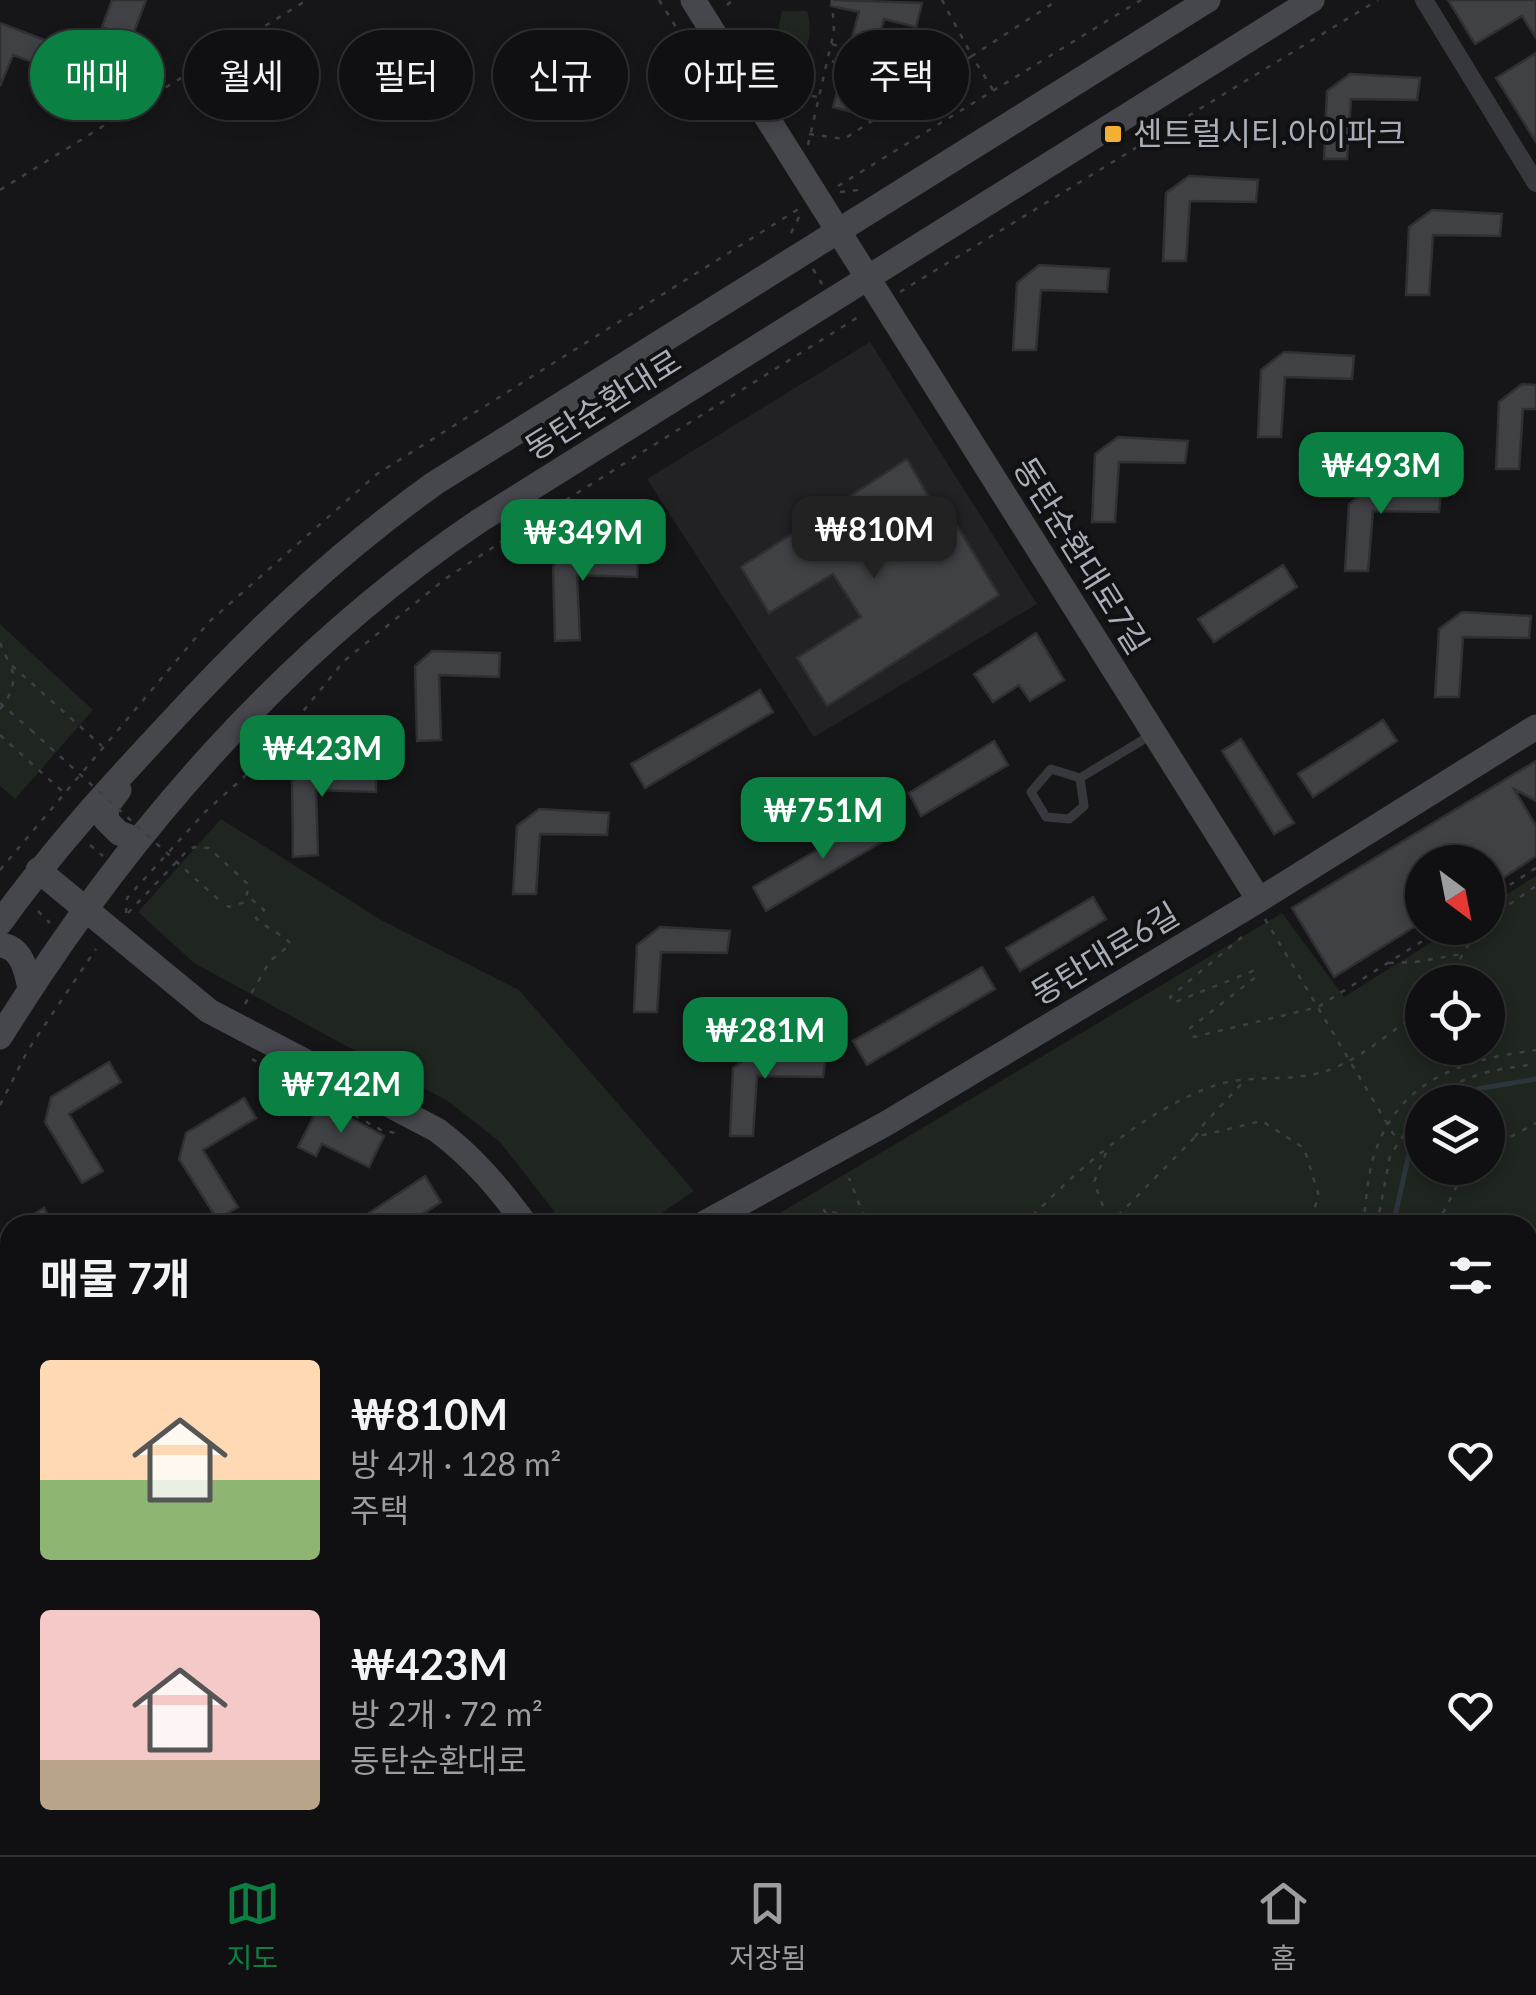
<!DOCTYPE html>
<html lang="ko">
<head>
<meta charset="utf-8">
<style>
	body { margin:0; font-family:Lato,"Noto Sans KR",sans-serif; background:#1e1e20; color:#f1f3f6; height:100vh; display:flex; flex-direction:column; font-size:38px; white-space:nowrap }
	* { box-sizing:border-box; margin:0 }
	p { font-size:32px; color:#9c9d9f }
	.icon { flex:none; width:55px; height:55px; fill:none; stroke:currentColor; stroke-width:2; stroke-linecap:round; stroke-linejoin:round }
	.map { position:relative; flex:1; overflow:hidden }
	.sheet { position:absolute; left:0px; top:1215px; width:1538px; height:640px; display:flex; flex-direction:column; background:#101012; border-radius:30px 30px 0 0; box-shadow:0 5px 15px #0003,0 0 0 2px #303032 }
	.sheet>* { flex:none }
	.top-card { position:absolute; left:30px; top:30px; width:1000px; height:90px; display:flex; gap:20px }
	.needle { width:65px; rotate:148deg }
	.buttons { position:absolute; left:1405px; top:845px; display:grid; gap:20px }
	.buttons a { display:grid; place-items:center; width:100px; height:100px; border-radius:50%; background:#101012; box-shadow:0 5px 15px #0003,0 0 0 2px #303032; font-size:50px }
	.price { position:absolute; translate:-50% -85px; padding:0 22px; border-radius:20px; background:#0b8043; color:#fff; font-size:32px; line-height:65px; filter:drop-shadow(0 2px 5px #0008) }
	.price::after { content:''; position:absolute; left:50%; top:60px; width:30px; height:22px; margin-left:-15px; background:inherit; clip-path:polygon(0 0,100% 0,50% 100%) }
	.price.on { background:#222; color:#fff }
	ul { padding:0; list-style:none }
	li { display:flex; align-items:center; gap:30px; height:250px; padding:0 40px }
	li span { display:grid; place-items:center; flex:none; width:280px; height:200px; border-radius:10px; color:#555 }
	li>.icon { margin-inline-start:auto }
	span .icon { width:120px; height:120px; fill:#fffc; stroke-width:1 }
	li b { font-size:42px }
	h2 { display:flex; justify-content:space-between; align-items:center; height:120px; padding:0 40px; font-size:42px }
	.chip { padding:0 35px; border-radius:45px; background:#101012; box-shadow:0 5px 15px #0003,0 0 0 2px #303032; font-size:35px; line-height:90px }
	.chip.on { background:#0b8043; color:#fff }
	.menu { display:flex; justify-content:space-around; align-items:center; height:140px; border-top:2px solid #303032; background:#101012; font-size:28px; color:#9c9d9f }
	.menu a { display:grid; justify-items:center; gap:5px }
	.menu .on { color:#0b8043 }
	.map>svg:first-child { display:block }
	.built { fill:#222225 }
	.green { fill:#1e261f; fill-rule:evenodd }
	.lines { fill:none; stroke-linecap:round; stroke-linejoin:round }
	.stream { stroke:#2c353c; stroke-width:5 }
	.building { fill:#404145; stroke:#303034; stroke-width:2.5 }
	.path { stroke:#3d3f44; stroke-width:2.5; stroke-dasharray:5 8; stroke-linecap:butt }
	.lane { stroke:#37383d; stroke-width:9 }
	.street { stroke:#37383d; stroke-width:18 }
	.secondary { stroke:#45474d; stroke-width:25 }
	.path-bridge { stroke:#3d3f44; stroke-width:2.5; stroke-dasharray:5 8; stroke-linecap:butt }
	.poi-dot { fill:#f2b134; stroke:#111113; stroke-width:4 }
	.labels { text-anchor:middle; stroke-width:8; stroke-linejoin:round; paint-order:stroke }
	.poi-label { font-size:32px; fill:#a8adb8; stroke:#111113; text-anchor:start }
	.street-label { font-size:32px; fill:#a8adb8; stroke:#111113 }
</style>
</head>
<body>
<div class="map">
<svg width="1536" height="1855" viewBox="0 0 1536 1855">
	<rect width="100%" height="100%" fill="#161618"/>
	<path class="built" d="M870 342 1037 604 814 737 647 479Z
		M1536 1526V1855H1460L1454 1845H1528V1532Z
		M993 1845H1282L1288 1855H975Z"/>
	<path class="green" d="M782 11H807C814 30 808 73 781 60L777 35Z
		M0 624 93 710 15 799 0 786Z
		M221 819 381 920 519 990 694 1191 644 1225H565L500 1142 449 1102 194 963 138 912Z
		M1536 876V1467L1528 1472V1225H760L1282 913 1344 997 1454 928H1488V906ZM1422 982H1488V1048H1422ZM1488 1102V1168H1422V1102Z
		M1528 1599 1536 1612V1664L1528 1670Z
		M0 1666 10 1667V1845H284L286 1855H0Z
		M1282 1845H1454L1460 1855H1288Z"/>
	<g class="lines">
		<path class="stream" d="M1457 1102 1477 1089 1536 1079
			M1393 1225 1409 1154 1422 1136
			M0 1759 10 1762"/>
	</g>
	<path class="building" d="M112 0H146L132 38 102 27Z
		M832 0 922 3 916 27 884 19 859 114 833 107 859 12 831 6Z
		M1448 0H1536V38L1522 16 1475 44Z
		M0 23 55 44 46 67 13 55 0 86Z
		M1536 53V142L1496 78Z
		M1350 74 1420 78 1417 100 1351 99 1347 159H1324L1327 91Z
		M1189 176 1258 180 1256 202 1190 201 1186 261H1163L1166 193Z
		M1432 210 1502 214 1500 236 1433 235 1429 295H1406L1409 227Z
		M1039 265 1109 269 1107 292 1041 290 1036 350H1013L1017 283Z
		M1284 352 1354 356 1352 379 1285 377 1281 437H1258L1261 370Z
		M1522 384 1536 385V409H1523L1519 469H1496L1499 402Z
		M1118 437 1188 441 1185 463 1119 462 1115 522H1092L1095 454Z
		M907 459 931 501 886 538 899 560 956 524 999 595 827 706 797 658 861 617 833 574 769 613 741 567Z
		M1371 486 1441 490 1439 512 1373 511 1368 571H1345L1349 504Z
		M570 551 638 553 637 577 577 575 580 640 555 641 553 566Z
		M1283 565 1297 587 1214 642 1198 619Z
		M1462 612 1531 616 1529 638 1463 637 1459 697H1435L1439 629Z
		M1036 633 1064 680 1030 701 1019 685 993 702 974 674Z
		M432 651 500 653 499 677 439 675 441 740 417 741 415 666Z
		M760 690 773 712 645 788 631 764Z
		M1383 720 1397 741 1313 797 1298 774Z
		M1241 739 1294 823 1274 834 1222 751Z
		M994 741 1008 765 921 816 909 793Z
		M1536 761V801L1514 789 1536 826V856L1488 888V862H1422V922L1334 977 1292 908Z
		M308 766 376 768V792L316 790 318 855 293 857 292 781Z
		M539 809 609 813 607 835 540 834 536 894H513L517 826Z
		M882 813 895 834 766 911 753 887Z
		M1093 897 1106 919 1020 971 1006 948Z
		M660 927 730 931 727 953 661 952 657 1012H634L637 945Z
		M982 967 995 989 867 1065 853 1041Z
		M756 1051 826 1055 823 1077 757 1076 753 1136H730L733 1068Z
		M109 1062 121 1082 69 1114 103 1171 82 1183 45 1122 51 1097Z
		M244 1098 256 1118 203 1150 238 1207 217 1219 179 1159 186 1133Z
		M321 1102 384 1136 369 1167 322 1144 316 1156 298 1147Z
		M425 1176 441 1202 406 1225H351Z
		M44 1208 53 1225H16Z"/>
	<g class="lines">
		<path class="path" d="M659 0 707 76 724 92
			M727 5 733 0
			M832 44 849 50
			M832 61 844 66
			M869 75 874 76 877 63 895 67 909 97
			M993 90 972 56 1058 0
			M799 94 818 97
			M809 134 844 139 972 56 942 0
			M808 145 834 31 832 0
			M838 186 1141 0
			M0 190 307 0
			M840 192 859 190
			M791 233 802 211
			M813 269 822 284
			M900 292 1378 0
			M0 643 9 663 102 746
			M0 703 31 730
			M0 709C10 697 17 682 11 667
			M0 735 62 791
			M90 845 103 856
			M0 870 209 622 377 474 800 208
			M1488 899 1536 868
			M38 911 50 923
			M126 913 127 898 206 811 242 779 295 721 344 661 445 579 542 515 863 314
			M128 913 184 854 194 847 209 848 249 885 245 902 229 907 221 902
			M1265 919 1397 1140
			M1488 919 1536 886
			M1242 937 1170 997 1173 1003 1253 971 1256 977 1189 1029 1194 1037 1318 1007 1443 928
			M1389 963 1415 962 1462 954
			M1447 982 1478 928
			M245 1004 270 961 291 944C284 935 267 929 256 918L264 910 249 897
			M252 1059 381 1130 395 1133
			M1427 1102C1464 1074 1491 1070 1536 1064
			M0 1105 28 1050 96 949
			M1195 1137 1203 1125 1245 1080
			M1488 1149 1536 1123
			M1106 1153 1094 1182 1108 1220
			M666 1225 681 1215
			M833 1225 824 1210 866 1221 849 1178
			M1024 1225C1075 1171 1142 1112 1213 1086 1248 1074 1284 1082 1319 1073 1356 1064 1391 1031 1422 1010
			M1109 1225 1195 1137 1262 1121 1304 1148 1319 1196 1308 1225
			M1363 1225C1366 1204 1367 1183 1372 1162 1395 1080 1461 1060 1536 1050
			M1377 1225 1390 1156 1422 1107
			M1437 1225 1466 1168
			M1528 1314 1536 1298
			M0 1472 10 1466
			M0 1726 10 1728
			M0 1737 10 1739
			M0 1788 10 1790
			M281 1845 283 1855
			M113 1855 137 1845
			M352 1855 362 1845
			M527 1855 575 1845"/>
		<path class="lane" d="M1080 778 1051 769 1031 792 1046 817 1069 819 1084 806 1080 778 1151 735"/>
		<path class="street" d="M1424 0 1536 183"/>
		<path class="secondary" d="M693 0 1259 900
			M119 790 107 806 106 820 119 833 138 840
			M38 870 209 1011 437 1130C474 1158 499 1188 526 1225
			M0 923C51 852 109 788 169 724 255 631 332 557 435 483L1208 0
			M0 945C22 947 26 970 30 988
			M0 1037C124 837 283 653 479 521L1312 0
			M701 1225 887 1123 1259 900 1536 727
			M1528 1501 1536 1496
			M318 1845 320 1855
			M932 1845 938 1855
			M444 1855 485 1845"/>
		<path class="path-bridge" d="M31 730 221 902"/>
	</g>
	<rect class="poi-dot" x="1103" y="124" width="20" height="20" rx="5"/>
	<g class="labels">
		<g class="poi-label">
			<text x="1133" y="145">센트럴시티.아이파크</text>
		</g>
		<g class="street-label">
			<text transform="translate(603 405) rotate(-32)" y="11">동탄순환대로</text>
			<text transform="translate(1081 556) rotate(58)" y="11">동탄순환대로7길</text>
			<text transform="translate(1105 954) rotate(-31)" y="11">동탄대로6길</text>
		</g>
	</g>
</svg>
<div class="buttons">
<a><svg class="needle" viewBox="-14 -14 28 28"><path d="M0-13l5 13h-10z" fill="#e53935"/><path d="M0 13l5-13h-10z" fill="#9c9d9f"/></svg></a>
<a><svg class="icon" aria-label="locate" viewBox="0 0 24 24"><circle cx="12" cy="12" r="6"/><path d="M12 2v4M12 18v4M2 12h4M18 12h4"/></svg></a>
<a><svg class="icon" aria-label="layers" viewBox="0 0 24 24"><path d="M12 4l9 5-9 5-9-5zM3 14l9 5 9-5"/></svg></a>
</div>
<b class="price" style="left:1381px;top:517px">₩493M</b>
<b class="price on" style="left:874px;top:581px">₩810M</b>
<b class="price" style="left:583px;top:584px">₩349M</b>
<b class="price" style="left:322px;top:800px">₩423M</b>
<b class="price" style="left:823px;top:862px">₩751M</b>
<b class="price" style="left:765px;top:1082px">₩281M</b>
<b class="price" style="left:341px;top:1136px">₩742M</b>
<div class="top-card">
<a class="chip on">매매</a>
<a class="chip">월세</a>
<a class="chip">필터</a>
<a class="chip">신규</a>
<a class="chip">아파트</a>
<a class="chip">주택</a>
</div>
<section class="sheet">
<h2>매물 7개<svg class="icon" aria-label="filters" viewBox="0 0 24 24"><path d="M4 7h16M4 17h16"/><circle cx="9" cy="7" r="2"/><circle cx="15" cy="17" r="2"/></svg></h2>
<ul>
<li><span style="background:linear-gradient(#ffd9b3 60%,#8fb573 0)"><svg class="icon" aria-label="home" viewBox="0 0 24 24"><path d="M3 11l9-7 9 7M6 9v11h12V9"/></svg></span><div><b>₩810M</b><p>방 4개 · 128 m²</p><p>주택</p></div><svg class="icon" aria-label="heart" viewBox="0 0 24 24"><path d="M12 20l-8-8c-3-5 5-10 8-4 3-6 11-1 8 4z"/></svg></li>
<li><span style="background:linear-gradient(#f6c9c9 75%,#b9a48a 0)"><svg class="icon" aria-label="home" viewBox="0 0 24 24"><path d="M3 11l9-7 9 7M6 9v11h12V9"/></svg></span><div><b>₩423M</b><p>방 2개 · 72 m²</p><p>동탄순환대로</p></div><svg class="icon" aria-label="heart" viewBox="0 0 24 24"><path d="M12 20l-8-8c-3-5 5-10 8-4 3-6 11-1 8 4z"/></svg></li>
</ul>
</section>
</div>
<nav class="menu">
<a class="on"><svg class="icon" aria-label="map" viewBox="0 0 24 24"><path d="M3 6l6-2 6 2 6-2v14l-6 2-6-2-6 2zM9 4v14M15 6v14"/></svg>지도</a>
<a><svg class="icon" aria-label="saved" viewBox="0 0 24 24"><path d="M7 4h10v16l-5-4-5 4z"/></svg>저장됨</a>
<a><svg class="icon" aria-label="home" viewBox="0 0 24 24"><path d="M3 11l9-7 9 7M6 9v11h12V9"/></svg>홈</a>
</nav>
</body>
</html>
